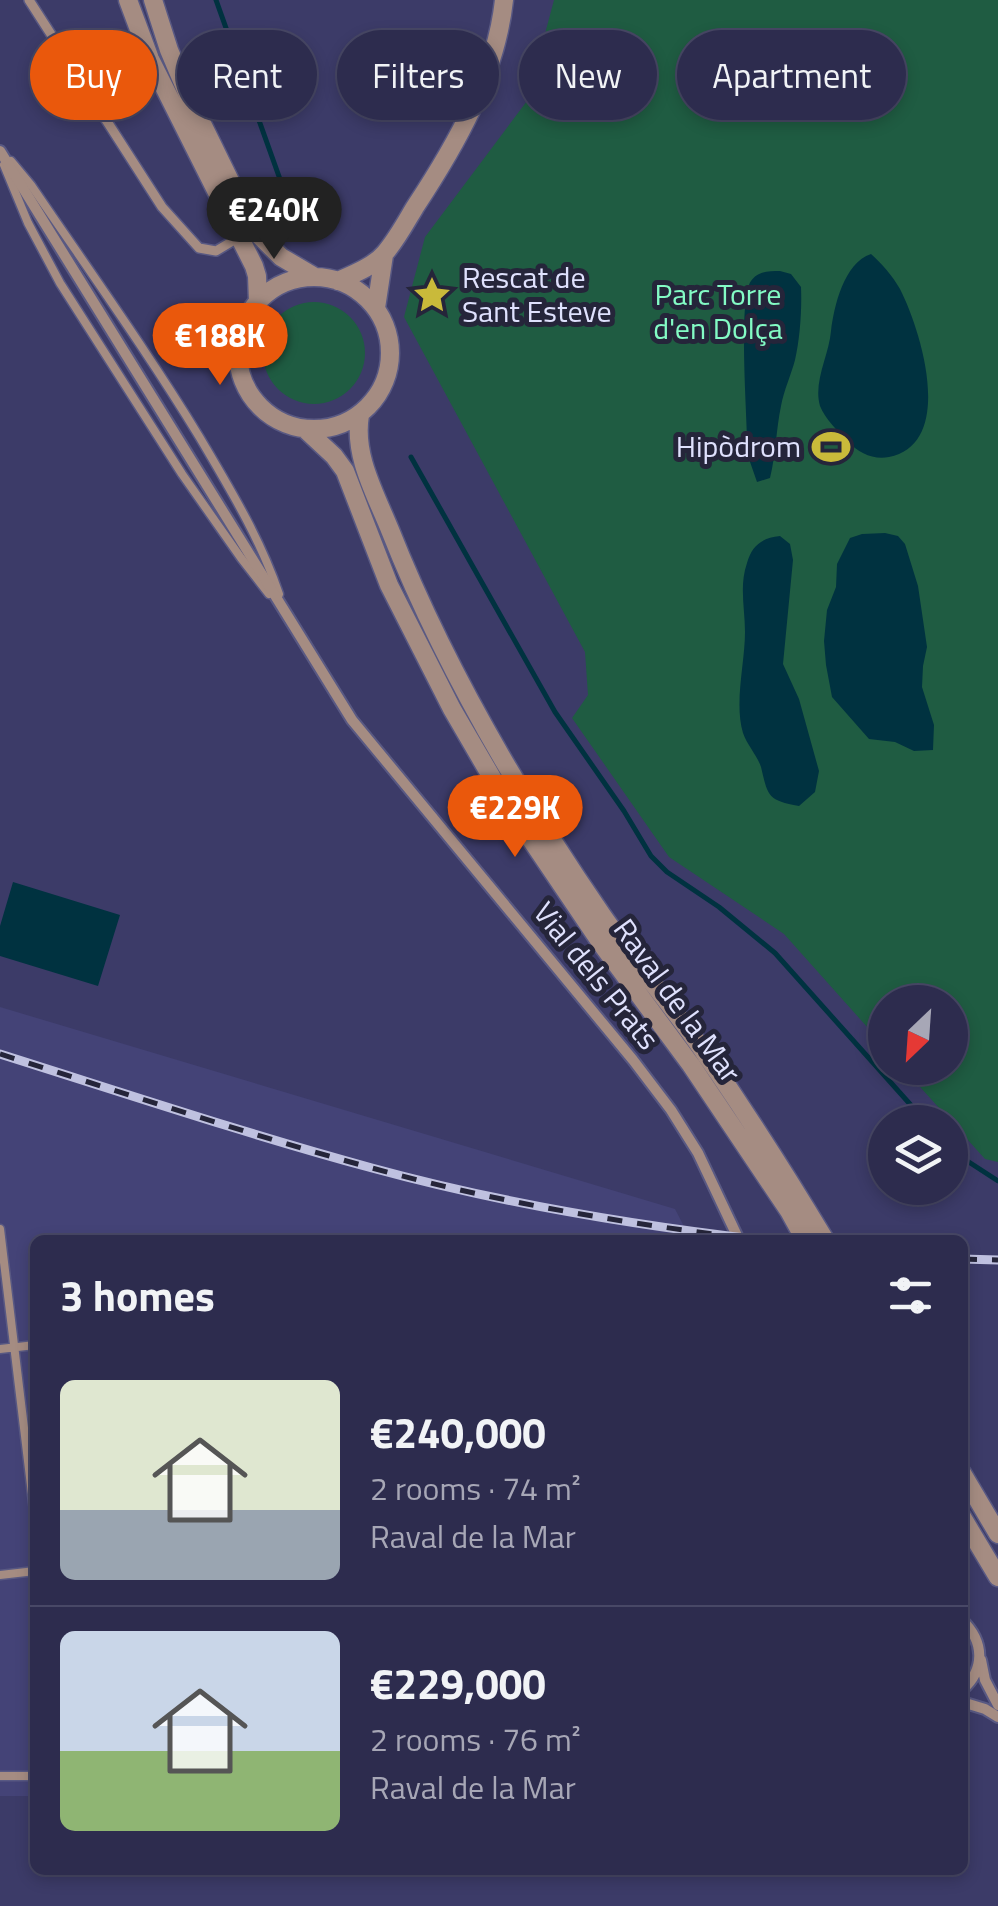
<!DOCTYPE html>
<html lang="en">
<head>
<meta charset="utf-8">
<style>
	body { margin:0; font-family:"Titillium Web",sans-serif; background:#393858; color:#f1f3f6; height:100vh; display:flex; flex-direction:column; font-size:38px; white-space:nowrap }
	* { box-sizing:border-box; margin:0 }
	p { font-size:32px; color:#a7a7b6 }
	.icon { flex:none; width:55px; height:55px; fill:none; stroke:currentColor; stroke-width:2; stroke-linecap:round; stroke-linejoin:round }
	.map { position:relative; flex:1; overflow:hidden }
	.side { position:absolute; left:30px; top:1235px; width:938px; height:640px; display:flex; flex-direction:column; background:#2d2c4e; border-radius:15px; box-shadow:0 5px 15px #0003,0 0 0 2px #484866 }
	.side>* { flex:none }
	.top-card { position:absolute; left:30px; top:30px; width:940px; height:90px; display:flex; gap:20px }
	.needle { width:65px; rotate:205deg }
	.buttons { position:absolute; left:868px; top:985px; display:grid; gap:20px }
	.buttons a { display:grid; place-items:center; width:100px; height:100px; border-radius:50%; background:#2d2c4e; box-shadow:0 5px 15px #0003,0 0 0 2px #484866; font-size:50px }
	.price { position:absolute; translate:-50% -85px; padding:0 22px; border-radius:35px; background:#ea580c; color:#fff; font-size:32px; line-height:65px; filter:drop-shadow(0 2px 5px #0008) }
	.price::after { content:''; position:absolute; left:50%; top:60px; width:30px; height:22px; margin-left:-15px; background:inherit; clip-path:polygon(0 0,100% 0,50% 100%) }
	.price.current { background:#222; color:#fff }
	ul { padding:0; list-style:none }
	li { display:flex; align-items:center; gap:30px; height:250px; padding:0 30px }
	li+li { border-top:2px solid #484866 }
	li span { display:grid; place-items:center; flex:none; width:280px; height:200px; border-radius:15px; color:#555 }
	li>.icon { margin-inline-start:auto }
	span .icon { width:120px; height:120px; fill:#fffc; stroke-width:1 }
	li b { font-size:42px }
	h2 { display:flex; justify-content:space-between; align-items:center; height:120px; padding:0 30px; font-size:42px }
	.pill { padding:0 35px; border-radius:45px; background:#2d2c4e; box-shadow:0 5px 15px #0003,0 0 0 2px #484866; font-size:35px; line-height:90px }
	.pill.current { background:#ea580c; color:#fff }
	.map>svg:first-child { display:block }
	.built { fill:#444377 }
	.green { fill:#1f5c42 }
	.water { fill:#003240 }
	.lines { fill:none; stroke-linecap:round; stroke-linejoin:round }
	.stream { stroke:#003240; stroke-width:5 }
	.service-casing { stroke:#595983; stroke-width:11 }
	.pedestrian-casing { stroke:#595983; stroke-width:12 }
	.minor-casing { stroke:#595983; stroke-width:14 }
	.tertiary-casing { stroke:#595983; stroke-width:21 }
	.service { stroke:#a58c82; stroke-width:8 }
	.pedestrian { stroke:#a58c82; stroke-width:9 }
	.minor { stroke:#a58c82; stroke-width:10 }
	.tertiary { stroke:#a58c82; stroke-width:18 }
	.rail-casing { stroke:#bfc1e0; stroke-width:9 }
	.rail { stroke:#25253a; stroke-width:5; stroke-dasharray:15; stroke-linecap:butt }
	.labels { text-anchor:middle; stroke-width:10; stroke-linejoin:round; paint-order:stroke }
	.poi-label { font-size:30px; fill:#dfe1fd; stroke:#25253a; text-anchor:start }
	.park-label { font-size:30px; fill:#83fbc5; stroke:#25253a }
	.street-label { font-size:30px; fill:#dfe1fd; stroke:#25253a }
</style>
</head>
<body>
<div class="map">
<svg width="998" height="1906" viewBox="0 0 998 1906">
	<rect width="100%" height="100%" fill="#3c3b68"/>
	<path class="built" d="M0 1007 675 1209 691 1240H35V1796H0Z"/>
	<path class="green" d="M554 0H998V1162L985 1159 903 1068H950V1002H885V1047L784 934 669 857 572 718 588 695 585 652 404 317 425 237 527 101Z
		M263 353a51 51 0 1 1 102 0a51 51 0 1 1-102 0Z"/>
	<path class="water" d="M871 254C882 264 892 275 900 289 920 328 957 443 889 457 873 460 859 453 848 442 838 431 825 419 820 406 813 382 829 355 831 331 834 306 844 263 871 254Z
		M780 271 791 274 801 287C802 309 800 339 795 360 791 375 784 390 781 406 776 430 776 454 770 478L757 482 749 459 747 442C747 413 738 299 751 281 758 271 769 271 780 271Z
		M885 533 898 536 905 544 918 586 927 647 923 666 922 687 934 725 933 750 914 751 895 742 869 739 832 697 826 665 824 641 827 610 836 587 837 564 850 538 862 534Z
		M780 536 790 544 793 560 783 664 799 699 819 771 815 792 799 806C767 800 768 796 761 767 757 755 747 745 743 733 734 703 745 663 745 632 745 609 739 586 747 563 752 545 762 538 780 536Z
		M13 882 120 915 98 986 0 956V926Z"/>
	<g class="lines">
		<path class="stream" d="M216 0 281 182
			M411 457 555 712 624 811 651 856 667 872 719 907 775 953 926 1122
			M950 1147 958 1155 998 1181"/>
		<g class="service-casing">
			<path id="service" d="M11 161 31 185C88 269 147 351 200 438 230 489 260 538 279 594
				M4 165 28 223 60 283 182 474 241 558 269 594
				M0 1229 35 1519
				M0 1349 35 1345
				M0 1575 35 1571
				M0 1776H35"/>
		</g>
		<g class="pedestrian-casing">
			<path id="pedestrian" d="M29 0 162 207 199 248 216 251 241 236
				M255 229 274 219"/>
		</g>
		<g class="minor-casing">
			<path id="minor" d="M0 151 352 720 633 1060 671 1110 698 1153 739 1240
				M962 1620C984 1641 986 1669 962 1690
				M981 1660 985 1680 998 1705
				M962 1702 985 1709 998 1717"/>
		</g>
		<g class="tertiary-casing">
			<path id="tertiary" d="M128 0 150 59 254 266 257 276 258 302
				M153 0 169 50 189 97 254 230 281 257 315 277
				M238 353a76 76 0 1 1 152 0a76 76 0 1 1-152 0Z
				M338 281C354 274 374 266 385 253 397 239 406 222 415 207 456 145 496 75 504 0
				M376 308 384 255
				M360 415C353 455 375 493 390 530 443 664 520 796 602 915 634 961 670 1003 702 1049 745 1111 786 1175 825 1240
				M305 429 334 456 345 471 389 585 452 709 509 807 603 946 691 1065 789 1211 805 1240
				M962 1473 998 1534
				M962 1517 998 1577"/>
		</g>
		<use href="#service" class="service"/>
		<use href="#pedestrian" class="pedestrian"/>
		<use href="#minor" class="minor"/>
		<use href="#tertiary" class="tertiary"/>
		<g class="rail-casing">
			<path id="rail" d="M0 1054C124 1093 247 1134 372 1168 500 1203 632 1225 763 1240
				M962 1259 998 1260"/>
		</g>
		<use href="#rail" class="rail"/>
	</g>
	<defs>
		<g id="sight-bare" transform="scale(3)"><path d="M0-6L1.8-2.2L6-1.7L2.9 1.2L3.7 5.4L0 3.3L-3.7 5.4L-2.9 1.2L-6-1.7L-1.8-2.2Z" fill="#c9ba3a" stroke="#25253a" stroke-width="2.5" paint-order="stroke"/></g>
		<g id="stadium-bare" transform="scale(3)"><path d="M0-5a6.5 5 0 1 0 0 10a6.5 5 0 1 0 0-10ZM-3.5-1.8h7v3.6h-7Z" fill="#c9ba3a" stroke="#25253a" stroke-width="2.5" paint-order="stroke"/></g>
	</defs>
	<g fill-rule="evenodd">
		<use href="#sight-bare" x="432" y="295"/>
		<use href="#stadium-bare" x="831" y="447"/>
	</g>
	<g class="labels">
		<g class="poi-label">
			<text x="462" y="288">Rescat de<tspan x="462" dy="34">Sant Esteve</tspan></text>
			<text x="801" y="457" text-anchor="end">Hipòdrom</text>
		</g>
		<g class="park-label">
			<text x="718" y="305">Parc Torre<tspan x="718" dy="34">d'en Dolça</tspan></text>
		</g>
		<g class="street-label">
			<text transform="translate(596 976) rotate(51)" y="10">Vial dels Prats</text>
			<text transform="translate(677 1001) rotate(54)" y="10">Raval de la Mar</text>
		</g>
	</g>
</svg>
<div class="buttons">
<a><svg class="needle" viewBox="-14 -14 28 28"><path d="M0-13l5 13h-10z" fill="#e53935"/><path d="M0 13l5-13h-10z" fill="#a7a7b6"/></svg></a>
<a><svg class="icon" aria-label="layers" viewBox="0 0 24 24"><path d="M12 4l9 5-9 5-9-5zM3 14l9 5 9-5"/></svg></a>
</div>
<b class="price current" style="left:274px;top:262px">€240K</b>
<b class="price" style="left:220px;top:388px">€188K</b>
<b class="price" style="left:515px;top:860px">€229K</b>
<div class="top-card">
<a class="pill current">Buy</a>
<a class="pill">Rent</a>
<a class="pill">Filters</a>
<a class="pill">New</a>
<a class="pill">Apartment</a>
</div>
<section class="side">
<h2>3 homes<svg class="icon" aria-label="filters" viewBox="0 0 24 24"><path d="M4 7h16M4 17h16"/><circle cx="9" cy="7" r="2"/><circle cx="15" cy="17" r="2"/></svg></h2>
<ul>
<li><span style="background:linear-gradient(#dfe7d0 65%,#9aa5b1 0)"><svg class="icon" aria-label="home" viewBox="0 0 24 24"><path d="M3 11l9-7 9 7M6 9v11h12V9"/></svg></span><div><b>€240,000</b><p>2 rooms · 74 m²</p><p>Raval de la Mar</p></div></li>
<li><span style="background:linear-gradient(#c9d6e8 60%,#8fb573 0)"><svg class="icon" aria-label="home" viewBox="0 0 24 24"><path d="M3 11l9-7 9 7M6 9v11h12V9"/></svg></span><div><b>€229,000</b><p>2 rooms · 76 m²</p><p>Raval de la Mar</p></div></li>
</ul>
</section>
</div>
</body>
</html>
